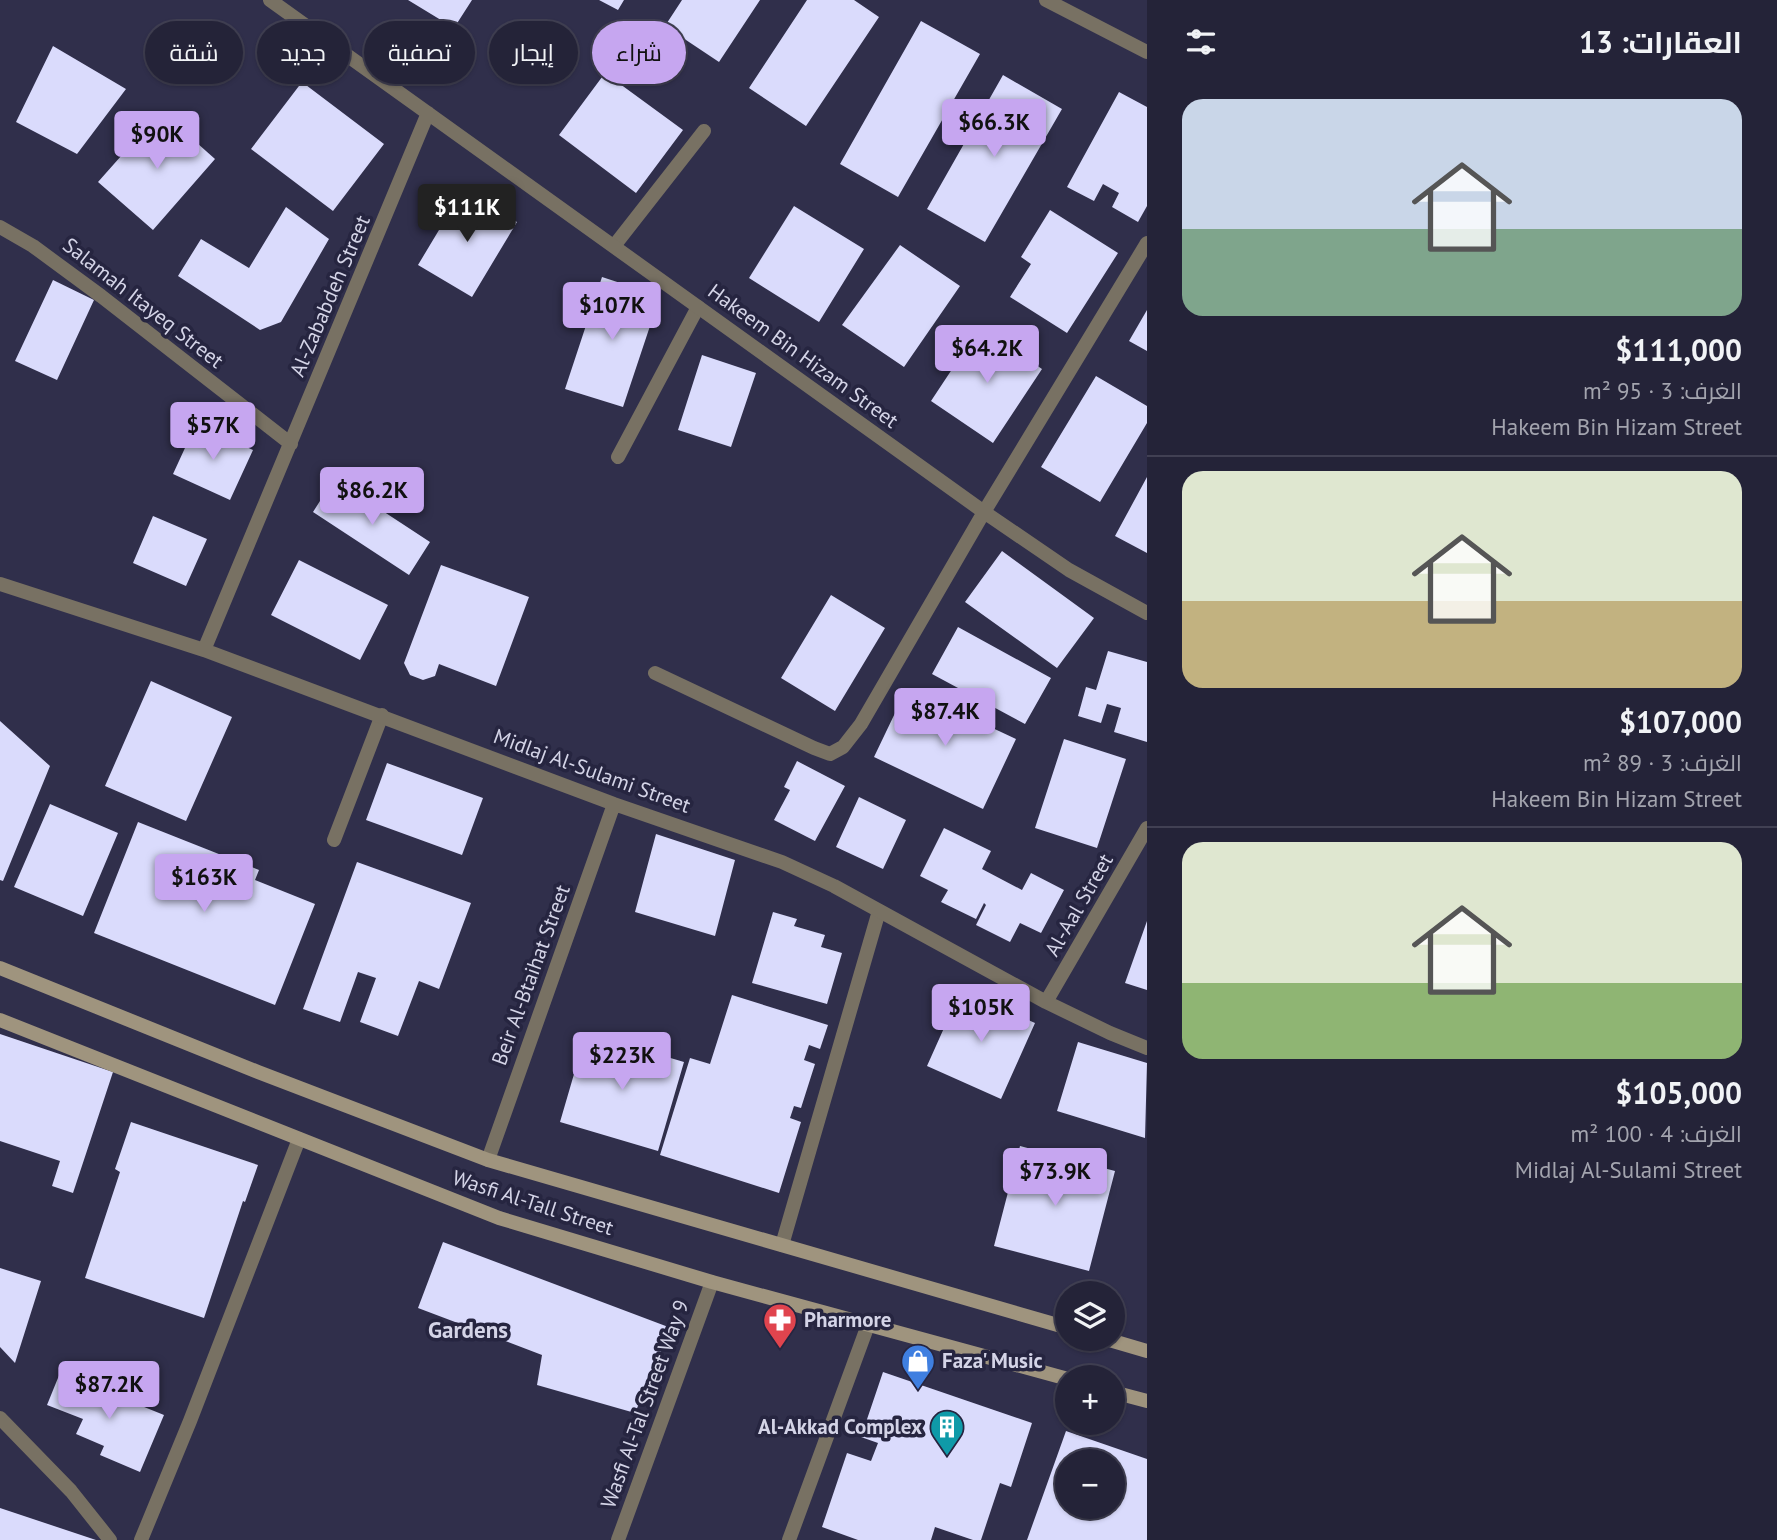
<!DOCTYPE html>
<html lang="ar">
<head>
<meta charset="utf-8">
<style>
	body { margin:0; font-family:"PT Sans",Cairo,sans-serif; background:#302f43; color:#f1f3f6; direction:rtl; height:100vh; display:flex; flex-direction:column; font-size:26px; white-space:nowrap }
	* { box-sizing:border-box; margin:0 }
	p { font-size:23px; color:#a3a4ae }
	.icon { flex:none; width:38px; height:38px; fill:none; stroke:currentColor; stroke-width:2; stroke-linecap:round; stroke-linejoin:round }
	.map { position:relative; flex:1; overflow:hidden; direction:ltr }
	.drawer { display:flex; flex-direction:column; background:#242338; width:630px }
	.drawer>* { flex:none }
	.banner { position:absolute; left:21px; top:21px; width:665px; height:63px; direction:rtl; display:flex; gap:14px }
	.buttons { position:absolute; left:1055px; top:1281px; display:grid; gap:14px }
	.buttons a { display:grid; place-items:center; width:70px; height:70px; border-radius:50%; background:#242338; box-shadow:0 2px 5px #0004,0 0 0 2px #414053; font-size:35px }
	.price { position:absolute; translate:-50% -60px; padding:0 16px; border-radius:7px; background:#c6a6f0; color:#111; font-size:23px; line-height:46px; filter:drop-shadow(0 2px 4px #0008) }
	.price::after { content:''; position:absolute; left:50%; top:42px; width:21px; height:16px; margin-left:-10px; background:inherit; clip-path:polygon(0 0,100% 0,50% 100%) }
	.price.on { background:#222; color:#fff }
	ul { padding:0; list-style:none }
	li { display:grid; align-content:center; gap:14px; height:371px; padding:0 35px }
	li+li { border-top:2px solid #414053 }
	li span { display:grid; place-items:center; height:217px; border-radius:21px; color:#555 }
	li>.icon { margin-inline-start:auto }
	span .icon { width:126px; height:126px; fill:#fffc; stroke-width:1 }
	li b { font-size:30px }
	h2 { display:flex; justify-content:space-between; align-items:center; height:84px; padding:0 35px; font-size:30px }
	.tag { padding:0 24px; border-radius:32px; background:#242338; box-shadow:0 2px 5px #0004,0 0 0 2px #414053; font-size:24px; line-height:63px }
	.tag.on { background:#c6a6f0; color:#111 }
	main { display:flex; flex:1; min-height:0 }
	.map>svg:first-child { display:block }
	.building { fill:#dadbfc; fill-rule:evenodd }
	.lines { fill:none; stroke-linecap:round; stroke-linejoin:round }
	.service { stroke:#787163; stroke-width:14 }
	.minor { stroke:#787163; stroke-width:14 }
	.tertiary { stroke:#787163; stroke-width:14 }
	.secondary { stroke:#9f947e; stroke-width:14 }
	.labels { text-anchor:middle; stroke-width:7; stroke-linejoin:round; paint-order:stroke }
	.street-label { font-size:21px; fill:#d4d4e7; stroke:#262540 }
	.poi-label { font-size:21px; font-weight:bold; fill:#d4d4e7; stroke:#262540; text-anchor:start }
	.neighbourhood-label { font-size:23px; font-weight:bold; fill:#d4d4e7; stroke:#262540 }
</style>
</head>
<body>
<main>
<section class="drawer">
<h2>العقارات: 13<svg class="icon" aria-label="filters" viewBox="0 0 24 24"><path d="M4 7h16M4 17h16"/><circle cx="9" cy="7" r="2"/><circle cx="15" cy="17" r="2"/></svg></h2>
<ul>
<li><span style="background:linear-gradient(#c9d6e8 60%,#7fa58c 0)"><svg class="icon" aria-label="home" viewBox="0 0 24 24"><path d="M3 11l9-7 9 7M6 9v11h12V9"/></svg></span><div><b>$111,000</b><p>الغرف: 3 · 95 m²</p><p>Hakeem Bin Hizam Street</p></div></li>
<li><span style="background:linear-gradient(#dfe7d0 60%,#c2b280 0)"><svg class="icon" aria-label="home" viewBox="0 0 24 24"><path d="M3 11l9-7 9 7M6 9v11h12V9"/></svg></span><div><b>$107,000</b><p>الغرف: 3 · 89 m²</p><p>Hakeem Bin Hizam Street</p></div></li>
<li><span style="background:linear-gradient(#dfe7d0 65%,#8fb573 0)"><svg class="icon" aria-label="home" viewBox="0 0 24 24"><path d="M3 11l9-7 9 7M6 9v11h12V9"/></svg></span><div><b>$105,000</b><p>الغرف: 4 · 100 m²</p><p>Midlaj Al-Sulami Street</p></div></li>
</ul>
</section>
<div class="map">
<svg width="1147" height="1540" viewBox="0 0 1147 1540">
	<rect width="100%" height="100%" fill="#302f4b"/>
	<path class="building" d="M408 0H472L454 28Z
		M599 0H624L618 10Z
		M682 0H760L719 62 665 26Z
		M807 0H854L879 17 806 126 749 88Z
		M921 21 980 54 898 197 840 164Z
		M53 46 126 89 77 154 16 122Z
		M605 73 683 130 636 193 559 135Z
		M1003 75 1062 109 985 242 927 209Z
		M302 82 384 144 333 211 251 149Z
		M1119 92 1147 107V206L1138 222 1112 207 1119 193 1103 184 1094 201 1067 187Z
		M161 111 215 159 153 230 98 182Z
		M463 190 517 222 472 297 418 265Z
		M794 206 864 249 819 322 749 278Z
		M286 207 329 239 281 322 260 330 178 276 201 239 249 268Z
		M1050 210 1118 253 1067 333 1010 297 1031 264 1021 257Z
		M900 245 960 286 904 367 842 325Z
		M602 277 660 296 623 407 565 389Z
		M53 280 94 300 57 380 15 361Z
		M1147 310V351L1129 341Z
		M980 327 1042 369 993 443 931 401Z
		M702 355 756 373 731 447 678 430Z
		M1096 376 1147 406V423L1100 502 1041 467Z
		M196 424 253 450 230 500 173 474Z
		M1147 477V553L1115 536Z
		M334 479 430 542 409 575 313 512Z
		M153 516 207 539 186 586 133 563Z
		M1002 551 1094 618 1057 668 965 602Z
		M299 560 388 605 360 660 271 615Z
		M441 565 529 597 496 686 439 664 435 676 423 680 410 675 404 663Z
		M831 595 885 628 835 711 781 678Z
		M958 627 1051 678 1025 724 932 674Z
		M1108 651 1147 662V742L1114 732 1121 708 1107 704 1101 723 1078 716 1086 687 1096 690Z
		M151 681 232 717 186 821 105 786Z
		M907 688 1016 739 983 809 874 757Z
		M0 721 50 766 3 881 0 880Z
		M1064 739 1126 759 1097 848 1035 828Z
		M797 761 845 786 815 841 774 820 790 790 784 787Z
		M387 763 483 798 462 855 366 820Z
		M859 797 906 820 883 869 836 847Z
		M50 804 118 833 83 916 14 887Z
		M138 822 259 870 255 880 315 904 275 1005 94 933Z
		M944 828 991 851 982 869 1022 890 1031 873 1064 890 1041 933 1020 923 1010 942 976 925 986 905 984 903 976 919 941 902 948 890 920 876Z
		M656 834 735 860 715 936 635 912Z
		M357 862 471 903 439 989 419 981 398 1036 360 1022 376 978 358 972 340 1022 303 1009Z
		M773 912 797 919 794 926 825 935 821 947 842 953 827 1004 752 983Z
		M1147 921V990L1125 983Z
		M961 990 1035 1023 1001 1099 927 1066Z
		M732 995 828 1025 820 1049 809 1045 804 1060 815 1064 801 1108 794 1106 790 1118 801 1122 779 1193 660 1155 690 1058 710 1064Z
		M586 1033 684 1062 658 1151 560 1122Z
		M0 1034 113 1072 73 1193 52 1186 60 1161 0 1141Z
		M1078 1042 1147 1063 1145 1138 1057 1111Z
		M131 1122 258 1165 245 1202 243 1201 204 1318 85 1278 120 1172 115 1169Z
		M1020 1146 1115 1171 1089 1271 994 1246Z
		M443 1242 671 1328 635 1413 537 1385 542 1355 418 1308Z
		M0 1268 41 1281 15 1363 0 1347Z
		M883 1372 1032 1423 1011 1487 1000 1483 981 1540H973L935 1527 931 1540H858L822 1527 847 1453 871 1461 878 1443 861 1437Z
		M60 1373 164 1415 140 1472 100 1455 104 1446 76 1434 83 1419 47 1405Z
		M1066 1431 1147 1459V1540H1027ZM1068 1461H1113V1507H1068Z
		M0 1508 96 1540H0Z"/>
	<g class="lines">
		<path class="service" d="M614 246 704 131
			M618 457 698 307
			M334 840 382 715
			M782 1245 879 911"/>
		<path class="minor" d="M270 0 984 512 1069 570 1147 613
			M0 227 33 246 101 296 291 444
			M0 584 204 650 614 804 782 862 834 886 1046 1002 1110 1033 1147 1048
			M204 650 428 113
			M655 673 814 748 830 754 843 747 861 724 984 512 1147 243
			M1046 1002 1147 828
			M488 1160 614 804
			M0 1418 71 1491 110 1540
			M141 1540 190 1421 299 1139
			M618 1540 712 1282
			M789 1540 868 1325"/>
		<path class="tertiary" d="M1046 0 1147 52"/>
		<path class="secondary" d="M0 968 258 1072 488 1160 1068 1328
			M0 1020 499 1218 712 1282 1068 1379
			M1106 1339 1147 1351
			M1113 1392 1147 1401"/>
	</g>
	<defs>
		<g id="pharmacy-pin" transform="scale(1.75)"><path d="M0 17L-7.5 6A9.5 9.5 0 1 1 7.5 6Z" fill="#e0444e" stroke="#262540"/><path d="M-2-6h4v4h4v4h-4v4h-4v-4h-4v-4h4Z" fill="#fff"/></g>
		<g id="shop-pin" transform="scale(1.75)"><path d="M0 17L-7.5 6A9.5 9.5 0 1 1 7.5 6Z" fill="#3f7fe0" stroke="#262540"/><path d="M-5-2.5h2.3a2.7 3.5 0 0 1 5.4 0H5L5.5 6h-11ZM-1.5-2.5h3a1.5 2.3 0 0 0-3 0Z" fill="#fff"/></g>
		<g id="building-pin" transform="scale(1.75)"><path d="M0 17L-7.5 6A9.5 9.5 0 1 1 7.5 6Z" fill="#0f9aa8" stroke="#262540"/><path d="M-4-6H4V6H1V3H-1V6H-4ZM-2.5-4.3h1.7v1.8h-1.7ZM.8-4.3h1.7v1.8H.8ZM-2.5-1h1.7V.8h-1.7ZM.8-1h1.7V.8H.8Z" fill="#fff"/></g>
	</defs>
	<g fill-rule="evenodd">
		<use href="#pharmacy-pin" x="780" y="1320"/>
		<use href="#shop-pin" x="918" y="1361"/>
		<use href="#building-pin" x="947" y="1427"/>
	</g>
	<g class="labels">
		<g class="street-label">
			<text transform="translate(330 296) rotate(-67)" y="7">Al-Zababdeh Street</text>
			<text transform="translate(143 303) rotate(38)" y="7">Salamah Itayeq Street</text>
			<text transform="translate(803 356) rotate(36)" y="7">Hakeem Bin Hizam Street</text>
			<text transform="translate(592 771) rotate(20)" y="7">Midlaj Al-Sulami Street</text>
			<text transform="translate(1079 905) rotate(-60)" y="7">Al-Aal Street</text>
			<text transform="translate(531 975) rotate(-70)" y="7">Beir Al-Btaihat Street</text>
			<text transform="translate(533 1203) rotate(18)" y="7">Wasfi Al-Tall Street</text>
			<text transform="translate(645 1404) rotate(-70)" y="7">Wasfi Al-Tal Street Way 9</text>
		</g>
		<g class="poi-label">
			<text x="804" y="1327">Pharmore</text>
			<text x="942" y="1368">Faza' Music</text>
			<text x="922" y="1434" text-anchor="end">Al-Akkad Complex</text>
		</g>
		<g class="neighbourhood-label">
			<text x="468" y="1338">Gardens</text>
		</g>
	</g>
</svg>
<div class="buttons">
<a><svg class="icon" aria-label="layers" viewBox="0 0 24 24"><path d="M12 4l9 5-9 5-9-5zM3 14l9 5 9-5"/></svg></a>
<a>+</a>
<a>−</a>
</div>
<b class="price" style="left:994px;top:159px">$66.3K</b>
<b class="price" style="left:157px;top:171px">$90K</b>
<b class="price on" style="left:467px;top:244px">$111K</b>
<b class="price" style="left:612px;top:342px">$107K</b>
<b class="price" style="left:987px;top:385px">$64.2K</b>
<b class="price" style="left:213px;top:462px">$57K</b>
<b class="price" style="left:372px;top:527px">$86.2K</b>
<b class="price" style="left:945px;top:748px">$87.4K</b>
<b class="price" style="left:204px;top:914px">$163K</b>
<b class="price" style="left:981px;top:1044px">$105K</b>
<b class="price" style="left:622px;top:1092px">$223K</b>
<b class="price" style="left:1055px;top:1208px">$73.9K</b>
<b class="price" style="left:109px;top:1421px">$87.2K</b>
<div class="banner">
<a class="tag on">شراء</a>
<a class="tag">إيجار</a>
<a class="tag">تصفية</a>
<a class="tag">جديد</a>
<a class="tag">شقة</a>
</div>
</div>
</main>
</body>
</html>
